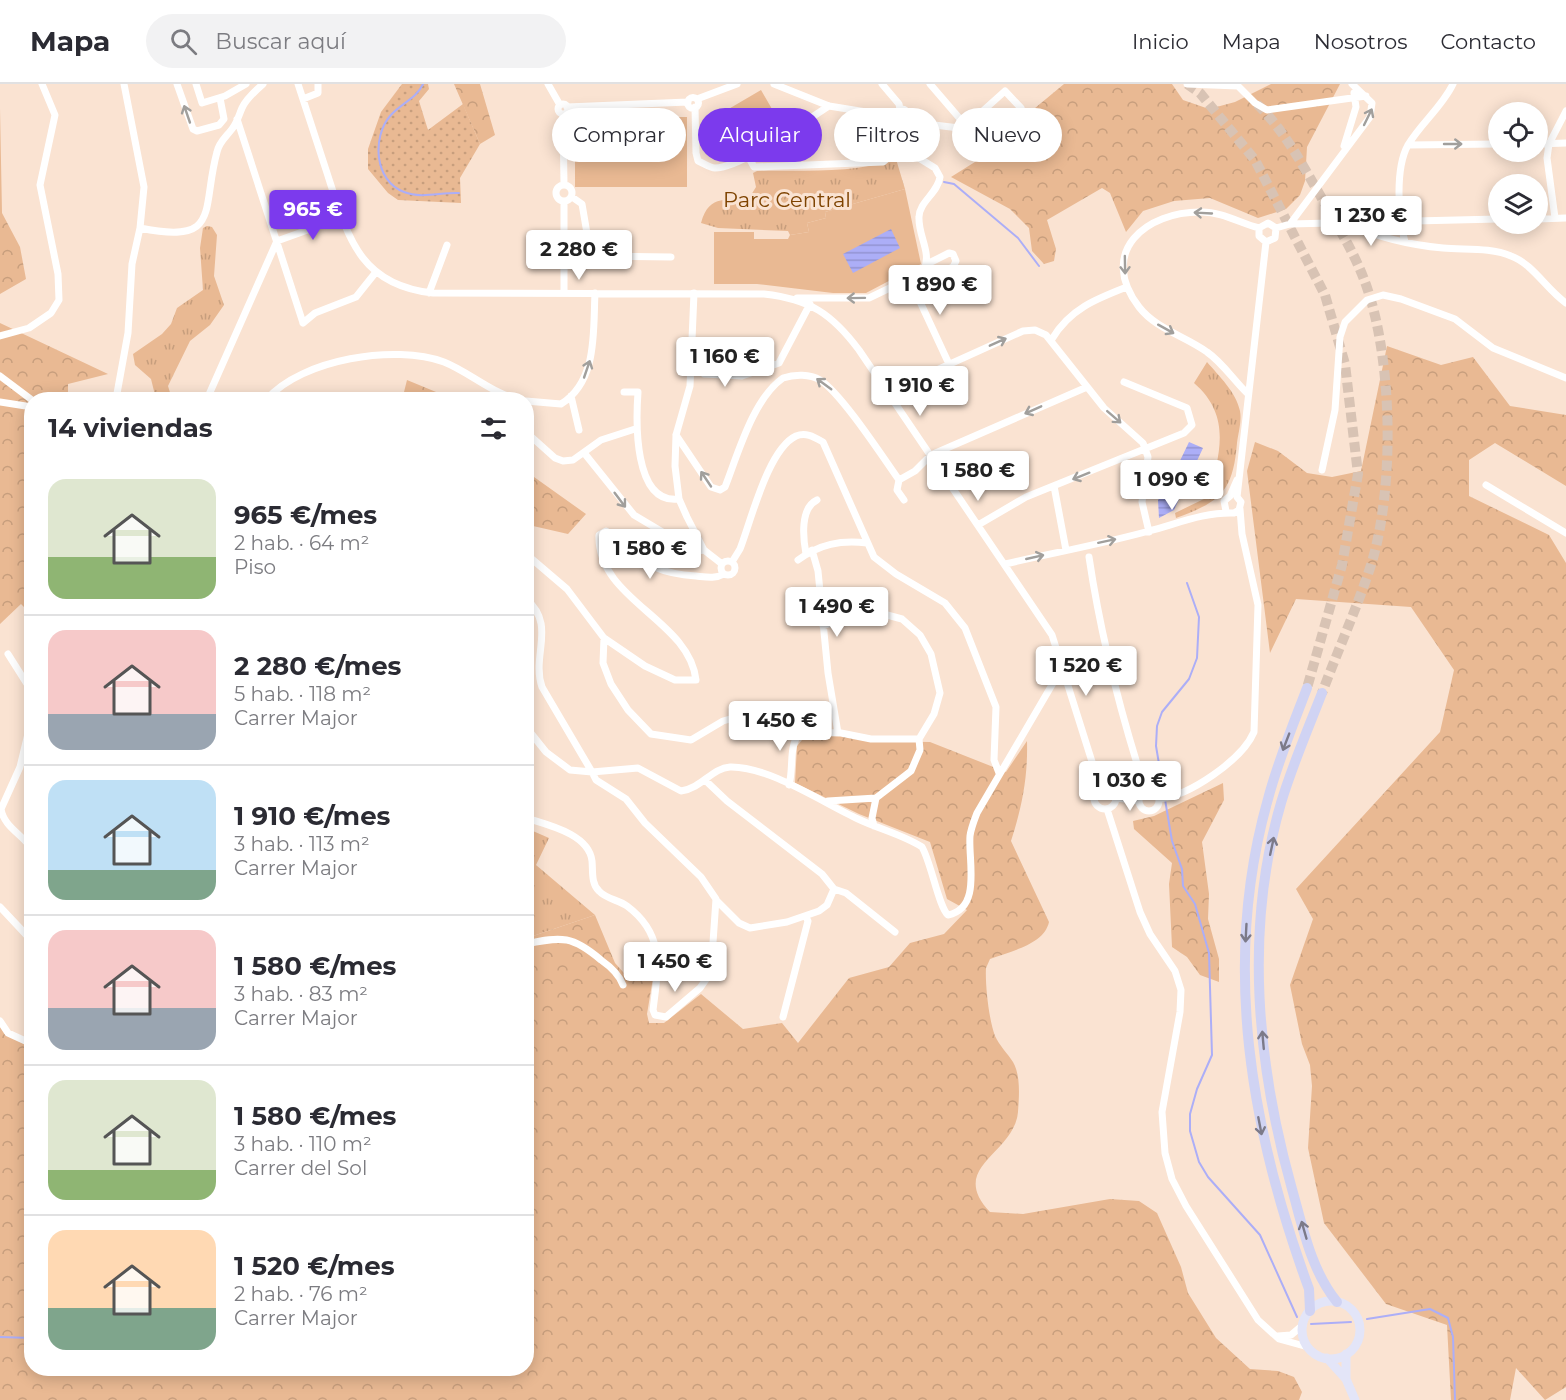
<!DOCTYPE html>
<html lang="es">
<head>
<meta charset="utf-8">
<style>
	body { margin:0; font-family:Montserrat,sans-serif; background:#f2f2f3; color:#2b2b33; height:100vh; display:flex; flex-direction:column; font-size:22px; white-space:nowrap }
	* { box-sizing:border-box; margin:0 }
	p { font-size:20px; color:#7c7c81 }
	.icon { flex:none; width:33px; height:33px; fill:none; stroke:currentColor; stroke-width:2; stroke-linecap:round; stroke-linejoin:round }
	.map { position:relative; flex:1; overflow:hidden }
	.sheet { position:absolute; left:24px; top:308px; width:510px; height:984px; display:flex; flex-direction:column; background:#fff; border-radius:24px; box-shadow:0 3px 15px #0003 }
	.sheet>* { flex:none }
	.hud { position:absolute; left:552px; top:24px; width:570px; height:54px; display:flex; gap:12px }
	.buttons { position:absolute; left:1488px; top:18px; display:grid; gap:12px }
	.buttons a { display:grid; place-items:center; width:60px; height:60px; border-radius:50%; background:#fff; box-shadow:0 3px 15px #0003; font-size:30px }
	.price { position:absolute; translate:-50% -51px; padding:0 14px; border-radius:6px; background:#fff; color:#222; font-size:20px; line-height:39px; filter:drop-shadow(0 2px 3px #0008) }
	.price::after { content:''; position:absolute; left:50%; top:36px; width:18px; height:14px; margin-left:-9px; background:inherit; clip-path:polygon(0 0,100% 0,50% 100%) }
	.price.on { background:#7c3aed; color:#fff }
	ul { padding:0; list-style:none }
	li { display:flex; align-items:center; gap:18px; height:150px; padding:0 24px }
	li+li { border-top:2px solid #e1e1e2 }
	li span { display:grid; place-items:center; flex:none; width:168px; height:120px; border-radius:18px; color:#555 }
	li>.icon { margin-inline-start:auto }
	span .icon { width:72px; height:72px; fill:#fffc; stroke-width:1 }
	li b { font-size:26px }
	h2 { display:flex; justify-content:space-between; align-items:center; height:72px; padding:0 24px; font-size:26px }
	.pill { padding:0 21px; border-radius:27px; background:#fff; box-shadow:0 3px 15px #0003; font-size:21px; line-height:54px }
	.pill.on { background:#7c3aed; color:#fff }
	header { display:flex; align-items:center; gap:36px; box-sizing:border-box; height:84px; padding:0 30px; background:#fff; border-bottom:2px solid #e1e1e2 }
	header strong { font-size:28px }
	nav { display:flex; gap:33px; margin-inline-start:auto; font-size:21px }
	.search { width:420px; height:54px; background:#f2f2f3; display:flex; align-items:center; gap:15px; box-sizing:border-box; padding:0 21px; border-radius:33px; color:#7c7c81; font-size:22px }
	.map>svg:first-child { display:block }
	.grass { fill:url(#grass-tufts) }
	.forest { fill:url(#forest-crowns) }
	.garden { fill:url(#garden-dots) }
	.pitch { fill:#e9b993 }
	.water { fill:url(#water-rules) }
	.lines { fill:none; stroke-linecap:round; stroke-linejoin:round }
	.stream { stroke:#acaef7; stroke-width:2 }
	.highway-tunnel { stroke:#d8c3b4; stroke-width:10; stroke-dasharray:10 5; stroke-linecap:butt }
	.minor { stroke:#fff; stroke-width:7 }
	.major { stroke:#e3e5f8; stroke-width:9 }
	.highway { stroke:#d0d3f3; stroke-width:10 }
	.oneway { stroke:#a19f9c }
	.oneway2 { stroke:#7c7a89 }
	.labels { text-anchor:middle; stroke-width:6; stroke-linejoin:round; paint-order:stroke }
	.park-label { font-size:21px; fill:#7e4300; stroke:#fae3d2 }
</style>
</head>
<body>
<header>
<strong>Mapa</strong>
<div class="search"><svg class="icon" aria-label="search" viewBox="0 0 24 24"><circle cx="10" cy="10" r="6"/><path d="M15 15l6 6"/></svg>Buscar aquí</div>
<nav><a>Inicio</a><a>Mapa</a><a>Nosotros</a><a>Contacto</a></nav>
</header>
<div class="map">
<svg width="1566" height="1316" viewBox="0 0 1566 1316">
	<defs>
		<pattern id="grass-tufts" width="24" height="20" patternUnits="userSpaceOnUse" patternTransform="scale(1.5)"><rect width="24" height="20" fill="#e9b993"/><path d="M3 7l-1-3M5 7V3M7 7l1-3M15 17l-1-3M17 17v-4M19 17l1-3" fill="none" stroke="#c79e7d"/></pattern>
		<pattern id="forest-crowns" width="20" height="18" patternUnits="userSpaceOnUse" patternTransform="scale(1.5)"><rect width="20" height="18" fill="#e9b993"/><path d="M2 6a3 3 0 1 1 6 0M12 15a3 3 0 1 1 6 0" fill="none" stroke="#c79e7d"/></pattern>
		<pattern id="garden-dots" width="8" height="8" patternUnits="userSpaceOnUse" patternTransform="scale(1.5)"><rect width="8" height="8" fill="#e9b993"/><path d="M2 2h.1M6 6h.1" fill="none" stroke="#c79e7d" stroke-width="1.8" stroke-linecap="round"/></pattern>
		<pattern id="water-rules" width="6" height="5" patternUnits="userSpaceOnUse" patternTransform="scale(1.5)"><rect width="6" height="5" fill="#acaef7"/><path d="M0 2.5h6" fill="none" stroke="#9394d2"/></pattern>
	</defs>
	<rect width="100%" height="100%" fill="#fae3d2"/>
	<path class="grass" d="M896 75 905 105 825 128 826 134 807 139 809 148 790 151 788 147 718 144 701 139C710 107 728 120 751 111L756 103 753 89 757 87C802 86 853 90 896 75Z
		M207 142 212 143 217 151 214 192 224 221 210 241 190 257 168 302 172 315H156L151 295 135 281 133 270 162 250 171 240 177 224 203 206 200 164 203 144Z
		M1207 278C1219 292 1236 308 1240 327 1242 337 1238 350 1237 359 1233 408 1220 418 1176 434L1175 429 1208 413C1220 370 1232 332 1194 299Z
		M526 744 549 754 536 781 595 831 527 854Z"/>
	<path class="forest" d="M454 0H480L495 51 480 60Z
		M1064 0H1172L1183 16 1209 25 1235 18 1271 0H1340L1307 63 1305 97 1300 111 1286 125 1258 134 1210 114 1174 117 1143 127 1126 148 1110 109 1102 104 1047 136 1056 165 1054 177 1044 180 1032 167 1029 144 1010 125 951 93 994 66 1017 39Z
		M0 24 2 129 20 163 26 195 0 210Z
		M0 239 108 290 68 300V315H32L31 530 21 520 0 540Z
		M1387 262 1441 281 1473 273 1510 322 1566 331V402L1495 359 1469 376V412L1549 451 1566 479V1303L1545 1316 1516 1284 1510 1316H1451L1447 1241 1386 1220 1324 1139 1308 1064 1312 1002 1310 981 1302 960 1290 901 1313 835 1296 805 1440 648 1454 586 1411 523 1296 515 1270 569 1247 387 1255 358 1278 367 1307 389 1332 393 1361 387Z
		M407 296 453 315H319L324 310 403 312Z
		M527 388 586 430 568 450 533 442 527 448Z
		M837 649 868 657 930 658 1006 688 1027 657C1028 693 1022 723 1011 757L1049 838C1044 861 1010 867 990 875L986 884C985 901 989 936 995 952 999 961 1008 970 1013 978 1021 992 1019 1013 1018 1028 1014 1071 947 1082 990 1128L1023 1130 1110 1115 1139 1117 1157 1129 1181 1183 1188 1209 1216 1254 1250 1285 1278 1287 1294 1293 1302 1308 1299 1316H0V938L8 950 31 962 32 1284H526L527 854 595 831 615 879 631 897 654 888 647 930 649 939H664L701 910 743 945 782 939 798 959 849 894 889 883 910 859 944 850 967 826 947 815 930 758 859 730 795 699 797 662 807 650Z
		M1223 699 1224 716 1202 758 1209 810 1208 835 1219 875V898L1200 891 1187 873 1172 863 1169 800 1172 779 1134 745 1133 737 1154 732Z"/>
	<path class="garden" d="M402 0H428L429 5 419 17 428 46 463 20 480 60 460 94 461 119 398 116 388 109 368 85V65L381 28Z"/>
	<path class="pitch" d="M761 6 772 25 731 49 720 30Z
		M575 33H687V103H575Z
		M905 105 921 180 866 209H833L757 200H714V148H754V155H788L790 151 809 148 807 139 826 134 825 128Z"/>
	<path class="water" d="M891 145 900 164 853 189 843 170Z
		M1189 358 1203 364 1174 426 1159 434 1158 416 1165 408Z"/>
	<g class="lines">
		<path class="stream" d="M423 0C417 14 400 20 390 32 372 53 374 97 404 108 422 115 441 108 459 109
			M944 98 954 100 1018 154 1039 182
			M1187 499 1199 533 1197 574 1189 595 1162 628 1157 642 1156 662 1172 757 1182 785 1183 802 1195 820 1209 869 1212 971 1197 1005 1190 1030V1047L1199 1078 1208 1093 1260 1151 1297 1233
			M1367 1235 1430 1225 1448 1234 1453 1253 1455 1316
			M1311 1240 1351 1238
			M0 1253 32 1254"/>
		<path class="highway-tunnel" d="M1187 0 1200 9 1255 76 1325 211 1345 280 1358 390 1342 481 1307 604
			M1257 20C1286 48 1304 84 1324 118 1338 143 1355 170 1365 198 1393 274 1395 404 1371 481 1357 524 1338 566 1322 609"/>
		<path class="minor" d="M124 0 144 103 140 144C222 161 201 126 217 68 219 58 226 53 232 45 237 39 239 31 242 24 246 15 255 7 263 0
			M177 0 193 45 197 47 219 41 224 35 220 14
			M196 0 202 19 225 12 246 0
			M298 0C308 31 318 62 328 92 348 154 360 201 433 209L764 210C810 215 832 230 859 266L1052 551 1100 703
			M548 0 560 21
			M774 0 829 22 897 33
			M882 0 899 20 900 25
			M1187 0 1238 2 1255 19 1267 26 1366 12
			M687.5 19a5.5 5.5 0 1 1 11 0a5.5 5.5 0 1 1-11 0Z
			M303 15 318 9V0
			M697 15 737 0
			M558 25a5 5 0 1 1 10 0a5 5 0 1 1-10 0Z
			M567 23 688 18
			M695 23 696 69 698 77C703 79 710 84 715 84 741 84 805 37 829 22
			M896 31a6 6 0 1 1 12 0a6 6 0 1 1-12 0Z
			M563 30 564 101
			M907 34 918 39 959 44 961 36 930 0
			M237 35 303 239
			M959 44 966 42 1005 7 1021 24
			M1538 60 1566 59
			M1408 61 1498 60
			M1344 62 1356 23 1354 9
			M748 72 754 83 883 78 901 63 918 39
			M556 109a8 8 0 1 1 16 0a8 8 0 1 1-16 0Z
			M572 113 582 120 590 167 594 172 671 173
			M1555 134 1547 74 1549 60 1566 27
			M1538 135 1566 134
			M1346 139C1377 153 1409 161 1443 164 1465 166 1490 163 1511 172 1533 180 1547 206 1566 219
			M1290 140 1370 33 1372 19 1352 0
			M1259 144 1268 139 1276 144
			M1259 144V152L1266 158
			M1276 144 1290 140 1498 135
			M1266 158 1275 154 1276 144
			M1405 158C1398 133 1395 84 1408 61 1421 39 1442 23 1453 0
			M923 188 925 193 930 194 953 183 956 177 953 170 949 169 927 180
			M909 194 949 280
			M429 209 447 161
			M564 209V118
			M694 209 690 302 676 351 675 382 679 415 687 433 704 466 722 480
			M797 214H869L923 188C933 169 918 153 919 133 919 118 938 109 940 93L935 84 901 63
			M303 239 315 229 356 213 376 188
			M0 252 29 244 51 229 59 216 58 190 40 101 55 31 42 0
			M1052 255C1070 225 1096 215 1127 203
			M693 263 702 270 704 290 742 292 779 279 810 220
			M0 292 32 316
			M624 308H638C636 336 633 421 679 415
			M888 308 1023 247 1035 246 1046 251 1104 324 1143 359 1148 373 1142 418 1149 448
			M1248 310C1234 297 1223 279 1207 268 1185 252 1156 245 1139 223 1097 168 1146 127 1202 128 1222 128 1240 139 1259 144
			M571 312 579 346
			M116 315 128 249 132 180 140 144
			M207 315 277 157 341 134
			M267 315C302 275 395 260 444 278 469 288 490 308 517 315
			M526 317 561 320C598 297 593 247 595 209
			M0 318 32 323
			M526 348 555 374 563 377 573 376 601 356 635 345
			M676 351 711 403 720 406 725 403C738 370 753 315 783 294 795 290 810 290 820 296 841 309 882 372 899 396
			M585 370 634 431 686 462 698 467 704 466
			M1322 386 1335 326 1340 253 1345 238 1367 216 1383 211 1401 215 1455 235 1493 264 1566 294
			M899 396 915 387 931 371 1087 303
			M899 396 897 406 904 416
			M1486 401 1566 449
			M1054 402 1066 466
			M1226 427 1224 417 1230 412 1237 396
			M978 441 1026 413 1184 349 1192 341 1187 324 1124 298
			M812 466 818 487 828 589 838 649
			M526 470 567 505 604 554 645 582 675 596H696C689 535 597 516 599 451L606 447C646 473 642 488 696 492 706 493 715 495 724 490
			M806 470C803 454 800 424 817 416
			M1089 473C1101 554 1121 631 1146 708
			M798 476C820 460 840 456 867 459
			M721 484a7 7 0 1 1 14 0a7 7 0 1 1-14 0Z
			M732 478 740 465C751 437 768 365 796 352 806 348 814 353 823 358L874 473 896 490 945 519 965 544 996 623 994 676 999 689
			M1005 480C1053 469 1102 460 1149 447 1179 439 1205 428 1234 429L1239 426 1241 418 1237 413 1266 158
			M526 515C557 541 531 571 542 603L592 688 596 696 626 715 645 739 701 793 716 815 712 873 707 894 700 904 666 933 655 931 653 926C658 885 666 851 627 822 619 816 606 815 599 807 591 800 593 787 592 777 589 750 548 741 526 734
			M823 542 865 525 902 535 920 551 931 570 940 609 934 630 919 655 920 666 911 687 876 714 828 717
			M604 554 603 579 611 600 628 626 651 650 691 656 723 637 755 628 778 633 800 648 841 649 871 655H919
			M8 570 32 608
			M32 633 20 683 1 725C4 743 22 750 32 765
			M526 643 546 668 570 686 592 688 638 684 681 707C702 704 712 684 730 683 769 682 823 719 858 735 879 745 904 751 922 763 931 778 939 824 948 831 982 824 968 777 970 752 971 744 974 737 977 729L1063 582
			M706 697 727 717 822 790 834 805 827 821 819 827 787 838 750 844 739 839 716 816
			M789 701C794 683 788 663 800 648
			M1094 714a11 11 0 1 1 22 0a11 11 0 1 1-22 0Z
			M1139 717a10 10 0 1 1 20 0a10 10 0 1 1-20 0Z
			M1117 714 1139 717
			M1159 715C1189 712 1242 676 1254 648L1258 521 1242 450 1240 425
			M1107 725 1140 828 1150 850 1175 887 1181 906 1180 928 1162 1028 1165 1069 1172 1095 1186 1122 1258 1236 1279 1255 1308 1263
			M874 742 872 734 876 714
			M834 805 846 809 895 848
			M0 823 32 857
			M526 860C562 852 573 852 601 876 611 883 619 890 623 901
			M783 933 808 837 806 833
			M0 937 8 949 32 960
			M1278 1252 1291 1251 1303 1241"/>
		<path class="major" d="M1302 1246a29 29 0 1 1 58 0a29 29 0 1 1-58 0Z
			M1346 1270V1295L1355 1316
			M1327 1274 1346 1295"/>
		<path class="highway" d="M1307 604C1293 641 1278 677 1268 715 1221 880 1251 1047 1309 1205L1310 1227
			M1322 609C1308 645 1292 682 1281 719 1244 845 1257 981 1292 1105 1303 1144 1311 1186 1337 1218"/>
	</g>
	<defs><path id="oneway-shaft" d="M-6 0H5M1.5-3L5.5 0L1.5 3" fill="none" stroke-width="1.6" stroke-linecap="round" stroke-linejoin="round" transform="scale(1.5)"/></defs>
	<g class="oneway">
		<use href="#oneway-shaft" transform="translate(187 30) rotate(-109)"/>
		<use href="#oneway-shaft" transform="translate(1368 33) rotate(-64)"/>
		<use href="#oneway-shaft" transform="translate(1453 60)"/>
		<use href="#oneway-shaft" transform="translate(1203 129) rotate(-177)"/>
		<use href="#oneway-shaft" transform="translate(1125 181) rotate(89)"/>
		<use href="#oneway-shaft" transform="translate(856 214) rotate(179)"/>
		<use href="#oneway-shaft" transform="translate(1166 245) rotate(29)"/>
		<use href="#oneway-shaft" transform="translate(998 258) rotate(-24)"/>
		<use href="#oneway-shaft" transform="translate(587 285) rotate(-71)"/>
		<use href="#oneway-shaft" transform="translate(824 300) rotate(-144)"/>
		<use href="#oneway-shaft" transform="translate(1033 326) rotate(156)"/>
		<use href="#oneway-shaft" transform="translate(1114 333) rotate(41)"/>
		<use href="#oneway-shaft" transform="translate(1081 392) rotate(158)"/>
		<use href="#oneway-shaft" transform="translate(706 395) rotate(-124)"/>
		<use href="#oneway-shaft" transform="translate(620 416) rotate(53)"/>
		<use href="#oneway-shaft" transform="translate(1107 457) rotate(-12)"/>
		<use href="#oneway-shaft" transform="translate(1035 473) rotate(-13)"/>
	</g>
	<g class="oneway2">
		<use href="#oneway-shaft" transform="translate(1286 658) rotate(111)"/>
		<use href="#oneway-shaft" transform="translate(1272 762) rotate(-78)"/>
		<use href="#oneway-shaft" transform="translate(1246 849) rotate(93)"/>
		<use href="#oneway-shaft" transform="translate(1263 956) rotate(-95)"/>
		<use href="#oneway-shaft" transform="translate(1260 1042) rotate(79)"/>
		<use href="#oneway-shaft" transform="translate(1304 1146) rotate(-106)"/>
	</g>
	<g class="labels">
		<g class="park-label">
			<text x="787" y="123">Parc Central</text>
		</g>
	</g>
</svg>
<div class="buttons">
<a><svg class="icon" aria-label="locate" viewBox="0 0 24 24"><circle cx="12" cy="12" r="6"/><path d="M12 2v4M12 18v4M2 12h4M18 12h4"/></svg></a>
<a><svg class="icon" aria-label="layers" viewBox="0 0 24 24"><path d="M12 4l9 5-9 5-9-5zM3 14l9 5 9-5"/></svg></a>
</div>
<b class="price on" style="left:313px;top:157px">965 €</b>
<b class="price" style="left:1371px;top:163px">1 230 €</b>
<b class="price" style="left:579px;top:197px">2 280 €</b>
<b class="price" style="left:940px;top:232px">1 890 €</b>
<b class="price" style="left:725px;top:304px">1 160 €</b>
<b class="price" style="left:920px;top:333px">1 910 €</b>
<b class="price" style="left:978px;top:418px">1 580 €</b>
<b class="price" style="left:1172px;top:427px">1 090 €</b>
<b class="price" style="left:650px;top:496px">1 580 €</b>
<b class="price" style="left:837px;top:554px">1 490 €</b>
<b class="price" style="left:1086px;top:613px">1 520 €</b>
<b class="price" style="left:780px;top:668px">1 450 €</b>
<b class="price" style="left:1130px;top:728px">1 030 €</b>
<b class="price" style="left:675px;top:909px">1 450 €</b>
<div class="hud">
<a class="pill">Comprar</a>
<a class="pill on">Alquilar</a>
<a class="pill">Filtros</a>
<a class="pill">Nuevo</a>
</div>
<section class="sheet">
<h2>14 viviendas<svg class="icon" aria-label="filters" viewBox="0 0 24 24"><path d="M4 7h16M4 17h16"/><circle cx="9" cy="7" r="2"/><circle cx="15" cy="17" r="2"/></svg></h2>
<ul>
<li><span style="background:linear-gradient(#dfe7d0 65%,#8fb573 0)"><svg class="icon" aria-label="home" viewBox="0 0 24 24"><path d="M3 11l9-7 9 7M6 9v11h12V9"/></svg></span><div><b>965 €/mes</b><p>2 hab. · 64 m²</p><p>Piso</p></div></li>
<li><span style="background:linear-gradient(#f6c9c9 70%,#9aa5b1 0)"><svg class="icon" aria-label="home" viewBox="0 0 24 24"><path d="M3 11l9-7 9 7M6 9v11h12V9"/></svg></span><div><b>2 280 €/mes</b><p>5 hab. · 118 m²</p><p>Carrer Major</p></div></li>
<li><span style="background:linear-gradient(#bfe0f5 75%,#7fa58c 0)"><svg class="icon" aria-label="home" viewBox="0 0 24 24"><path d="M3 11l9-7 9 7M6 9v11h12V9"/></svg></span><div><b>1 910 €/mes</b><p>3 hab. · 113 m²</p><p>Carrer Major</p></div></li>
<li><span style="background:linear-gradient(#f6c9c9 65%,#9aa5b1 0)"><svg class="icon" aria-label="home" viewBox="0 0 24 24"><path d="M3 11l9-7 9 7M6 9v11h12V9"/></svg></span><div><b>1 580 €/mes</b><p>3 hab. · 83 m²</p><p>Carrer Major</p></div></li>
<li><span style="background:linear-gradient(#dfe7d0 75%,#8fb573 0)"><svg class="icon" aria-label="home" viewBox="0 0 24 24"><path d="M3 11l9-7 9 7M6 9v11h12V9"/></svg></span><div><b>1 580 €/mes</b><p>3 hab. · 110 m²</p><p>Carrer del Sol</p></div></li>
<li><span style="background:linear-gradient(#ffd9b3 65%,#7fa58c 0)"><svg class="icon" aria-label="home" viewBox="0 0 24 24"><path d="M3 11l9-7 9 7M6 9v11h12V9"/></svg></span><div><b>1 520 €/mes</b><p>2 hab. · 76 m²</p><p>Carrer Major</p></div></li>
</ul>
</section>
</div>
</body>
</html>
